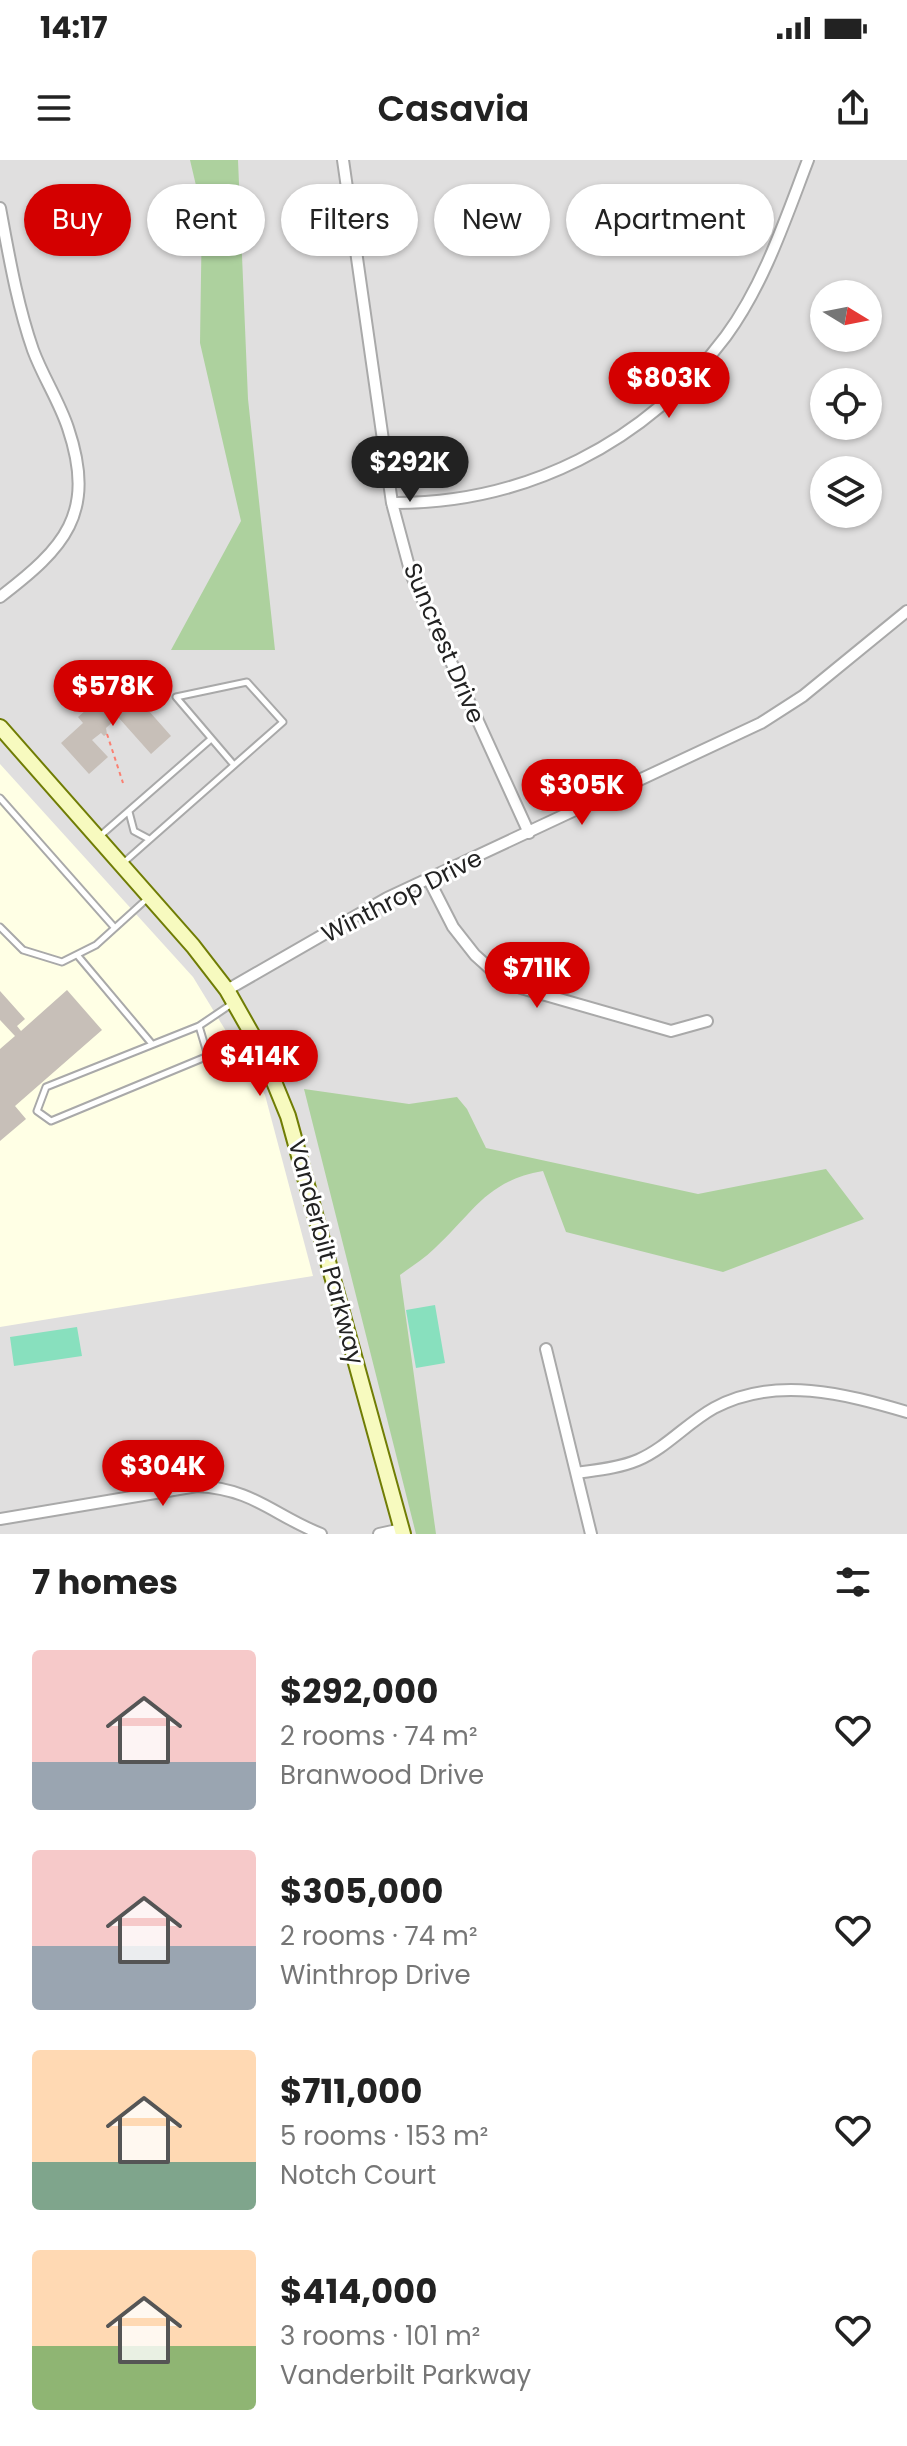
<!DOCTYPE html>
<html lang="en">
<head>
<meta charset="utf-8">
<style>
	body { margin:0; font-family:Poppins,sans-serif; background:#f6f6f6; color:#222; height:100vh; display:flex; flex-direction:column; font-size:30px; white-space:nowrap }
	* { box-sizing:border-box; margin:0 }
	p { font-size:26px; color:#767676 }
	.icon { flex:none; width:44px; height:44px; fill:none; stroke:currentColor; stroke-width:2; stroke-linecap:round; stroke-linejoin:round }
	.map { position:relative; height:1374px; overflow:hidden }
	.drawer { display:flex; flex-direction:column; background:#fff; flex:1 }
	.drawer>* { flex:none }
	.banner { position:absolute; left:24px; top:24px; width:860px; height:72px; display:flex; gap:16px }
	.needle { width:52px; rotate:100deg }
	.fabs { position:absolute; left:810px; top:120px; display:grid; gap:16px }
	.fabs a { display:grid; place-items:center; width:72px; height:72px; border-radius:50%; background:#fff; box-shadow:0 2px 6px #0004; font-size:40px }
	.price { position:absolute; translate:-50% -68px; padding:0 18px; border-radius:28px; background:#d40000; color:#fff; font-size:26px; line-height:52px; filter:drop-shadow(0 2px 4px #0008) }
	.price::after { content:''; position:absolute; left:50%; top:48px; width:24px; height:18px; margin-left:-12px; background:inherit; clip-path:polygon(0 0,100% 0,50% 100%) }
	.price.active { background:#222; color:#fff }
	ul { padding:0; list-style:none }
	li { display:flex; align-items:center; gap:24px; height:200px; padding:0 32px }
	li span { display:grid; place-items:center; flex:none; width:224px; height:160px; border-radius:8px; color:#555 }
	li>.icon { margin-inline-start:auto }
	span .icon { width:96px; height:96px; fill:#fffc; stroke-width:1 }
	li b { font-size:34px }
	h2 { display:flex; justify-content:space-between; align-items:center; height:96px; padding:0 32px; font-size:34px }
	.tag { padding:0 28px; border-radius:36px; background:#fff; box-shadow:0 2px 6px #0004; font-size:28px; line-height:72px }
	.tag.active { background:#d40000; color:#fff }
	.status { display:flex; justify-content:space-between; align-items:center; height:56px; padding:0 40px; background:#fff; direction:ltr }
	.status svg { height:22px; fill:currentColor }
	header { display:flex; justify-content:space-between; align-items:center; height:104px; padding:0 32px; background:#fff; font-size:36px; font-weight:600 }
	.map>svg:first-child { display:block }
	.residential { fill:#e0dfdf; fill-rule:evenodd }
	.education { fill:#ffffe5 }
	.forest { fill:#add19e }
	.pitch { fill:#88e0be }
	.building { fill:#c7bfb8 }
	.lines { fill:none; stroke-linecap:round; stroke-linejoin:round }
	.service-casing { stroke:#a9a9a9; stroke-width:9 }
	.minor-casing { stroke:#a9a9a9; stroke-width:14 }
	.secondary-casing { stroke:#707d05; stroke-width:18 }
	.path { stroke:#fa8072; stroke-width:2; stroke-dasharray:4 4; stroke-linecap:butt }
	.service { stroke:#fff; stroke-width:5 }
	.minor { stroke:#fff; stroke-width:10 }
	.secondary { stroke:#f7fabf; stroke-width:14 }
	.labels { text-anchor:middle; stroke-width:6; stroke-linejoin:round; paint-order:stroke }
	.street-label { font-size:24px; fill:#222; stroke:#fff }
</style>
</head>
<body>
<div class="status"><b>14:17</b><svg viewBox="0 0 49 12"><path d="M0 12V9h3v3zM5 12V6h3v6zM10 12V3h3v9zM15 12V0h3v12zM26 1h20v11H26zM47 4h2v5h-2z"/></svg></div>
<header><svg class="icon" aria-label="menu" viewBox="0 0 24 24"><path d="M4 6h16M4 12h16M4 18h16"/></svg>Casavia<svg class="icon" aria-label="share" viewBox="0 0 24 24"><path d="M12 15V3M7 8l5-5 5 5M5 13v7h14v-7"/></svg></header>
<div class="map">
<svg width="907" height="1374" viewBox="0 0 907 1374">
	<rect width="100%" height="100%" fill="#f2efe9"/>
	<path class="residential" d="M0 0H907V1374H0ZM824 134H868V178H824ZM824 222H868V266H824ZM824 310H868V354H824Z"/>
	<path class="education" d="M0 604 193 817 265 935 313 1116 0 1167Z"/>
	<path class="forest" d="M190 0H238L248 239 275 490H171L241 361 200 183 202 51Z
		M304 929 409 944 457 937 467 949 486 988 698 1034 826 1009 864 1059 723 1112 566 1072 543 1011C486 1021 474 1052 435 1088 425 1098 412 1106 400 1115L436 1374H416Z"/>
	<path class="pitch" d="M435 1145 445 1203 416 1208 406 1150Z
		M77 1167 82 1196 14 1206 10 1177Z"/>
	<path class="building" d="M116 524 136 547 141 542 171 576 151 594 118 557 106 568 107 574 104 576 101 573 92 580 108 597 89 614 61 583 83 563 78 557Z
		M67 830 102 870 15 946 26 959 0 981V889L15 876 0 860V831L25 859 17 866 21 871Z"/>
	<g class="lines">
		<g class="service-casing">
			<path id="service" d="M0 638 114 767
				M129 652 134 671 149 679
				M100 676 211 579
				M122 704 283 562 247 522 176 537 234 605
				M0 767 23 790 62 802 96 785 149 737
				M78 796 152 884
				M199 866 208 896 51 961 37 951 46 927 199 866 233 843"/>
		</g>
		<g class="minor-casing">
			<path id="minor" d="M343 0 392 343 411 414 529 673
				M0 48C9 96 17 144 33 190 43 217 59 241 68 268 97 354 64 388 0 437
				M392 343C525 344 646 283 726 176 764 124 785 60 808 0
				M429 720 453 767 475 795 495 813 521 828 671 871 707 861
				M227 830 387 738 761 563 803 536 907 451
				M546 1189 591 1374
				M577 1313C597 1310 619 1308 638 1300 666 1288 687 1263 714 1248 775 1215 846 1234 907 1252
				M0 1359 197 1326C254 1329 273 1355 321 1374
				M379 1374 402 1369"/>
		</g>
		<g class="secondary-casing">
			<path id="secondary" d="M0 567 193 786 227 830 261 890 288 956 403 1374"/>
		</g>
		<path class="path" d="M107 574 123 623"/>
		<use href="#service" class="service"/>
		<use href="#minor" class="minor"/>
		<use href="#secondary" class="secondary"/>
	</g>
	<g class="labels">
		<g class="street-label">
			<text transform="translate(444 483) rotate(67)" y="8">Suncrest Drive</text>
			<text transform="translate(402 736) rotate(-27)" y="8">Winthrop Drive</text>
			<text transform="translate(326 1092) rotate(75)" y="8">Vanderbilt Parkway</text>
		</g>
	</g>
</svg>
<div class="fabs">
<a><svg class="needle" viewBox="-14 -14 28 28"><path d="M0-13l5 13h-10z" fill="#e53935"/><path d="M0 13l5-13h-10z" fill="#767676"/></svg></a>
<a><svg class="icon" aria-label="locate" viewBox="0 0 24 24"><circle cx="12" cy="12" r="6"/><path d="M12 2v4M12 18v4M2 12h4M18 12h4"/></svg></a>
<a><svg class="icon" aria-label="layers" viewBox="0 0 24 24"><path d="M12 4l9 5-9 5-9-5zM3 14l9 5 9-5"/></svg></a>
</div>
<b class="price" style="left:669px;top:260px">$803K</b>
<b class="price active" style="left:410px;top:344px">$292K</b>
<b class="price" style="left:113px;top:568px">$578K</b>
<b class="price" style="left:582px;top:667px">$305K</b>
<b class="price" style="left:537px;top:850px">$711K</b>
<b class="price" style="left:260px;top:938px">$414K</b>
<b class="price" style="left:163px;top:1348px">$304K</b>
<div class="banner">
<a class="tag active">Buy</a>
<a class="tag">Rent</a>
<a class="tag">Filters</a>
<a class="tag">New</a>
<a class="tag">Apartment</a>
</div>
</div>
<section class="drawer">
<h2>7 homes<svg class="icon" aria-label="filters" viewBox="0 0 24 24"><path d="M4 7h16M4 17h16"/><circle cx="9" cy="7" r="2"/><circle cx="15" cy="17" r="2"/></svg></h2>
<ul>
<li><span style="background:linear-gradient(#f6c9c9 70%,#9aa5b1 0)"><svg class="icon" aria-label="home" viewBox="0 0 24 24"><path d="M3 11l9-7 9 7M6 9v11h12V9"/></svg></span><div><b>$292,000</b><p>2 rooms · 74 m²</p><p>Branwood Drive</p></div><svg class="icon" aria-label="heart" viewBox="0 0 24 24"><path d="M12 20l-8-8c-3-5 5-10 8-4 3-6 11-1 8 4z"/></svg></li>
<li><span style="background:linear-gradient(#f6c9c9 60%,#9aa5b1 0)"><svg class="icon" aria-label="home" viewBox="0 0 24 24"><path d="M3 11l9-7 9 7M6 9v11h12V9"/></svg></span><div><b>$305,000</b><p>2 rooms · 74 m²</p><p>Winthrop Drive</p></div><svg class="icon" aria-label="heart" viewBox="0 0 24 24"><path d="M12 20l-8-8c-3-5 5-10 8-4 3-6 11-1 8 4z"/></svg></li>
<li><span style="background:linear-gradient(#ffd9b3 70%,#7fa58c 0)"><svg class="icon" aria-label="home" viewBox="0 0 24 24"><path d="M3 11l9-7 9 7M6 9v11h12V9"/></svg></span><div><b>$711,000</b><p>5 rooms · 153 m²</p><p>Notch Court</p></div><svg class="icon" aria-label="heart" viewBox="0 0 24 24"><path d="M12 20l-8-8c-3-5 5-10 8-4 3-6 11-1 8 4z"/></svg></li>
<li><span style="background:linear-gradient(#ffd9b3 60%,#8fb573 0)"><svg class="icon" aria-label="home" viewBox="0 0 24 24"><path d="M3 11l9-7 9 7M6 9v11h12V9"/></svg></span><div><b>$414,000</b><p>3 rooms · 101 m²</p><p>Vanderbilt Parkway</p></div><svg class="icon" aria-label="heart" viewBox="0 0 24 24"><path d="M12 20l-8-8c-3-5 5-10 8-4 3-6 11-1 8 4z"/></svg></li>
</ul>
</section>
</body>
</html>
